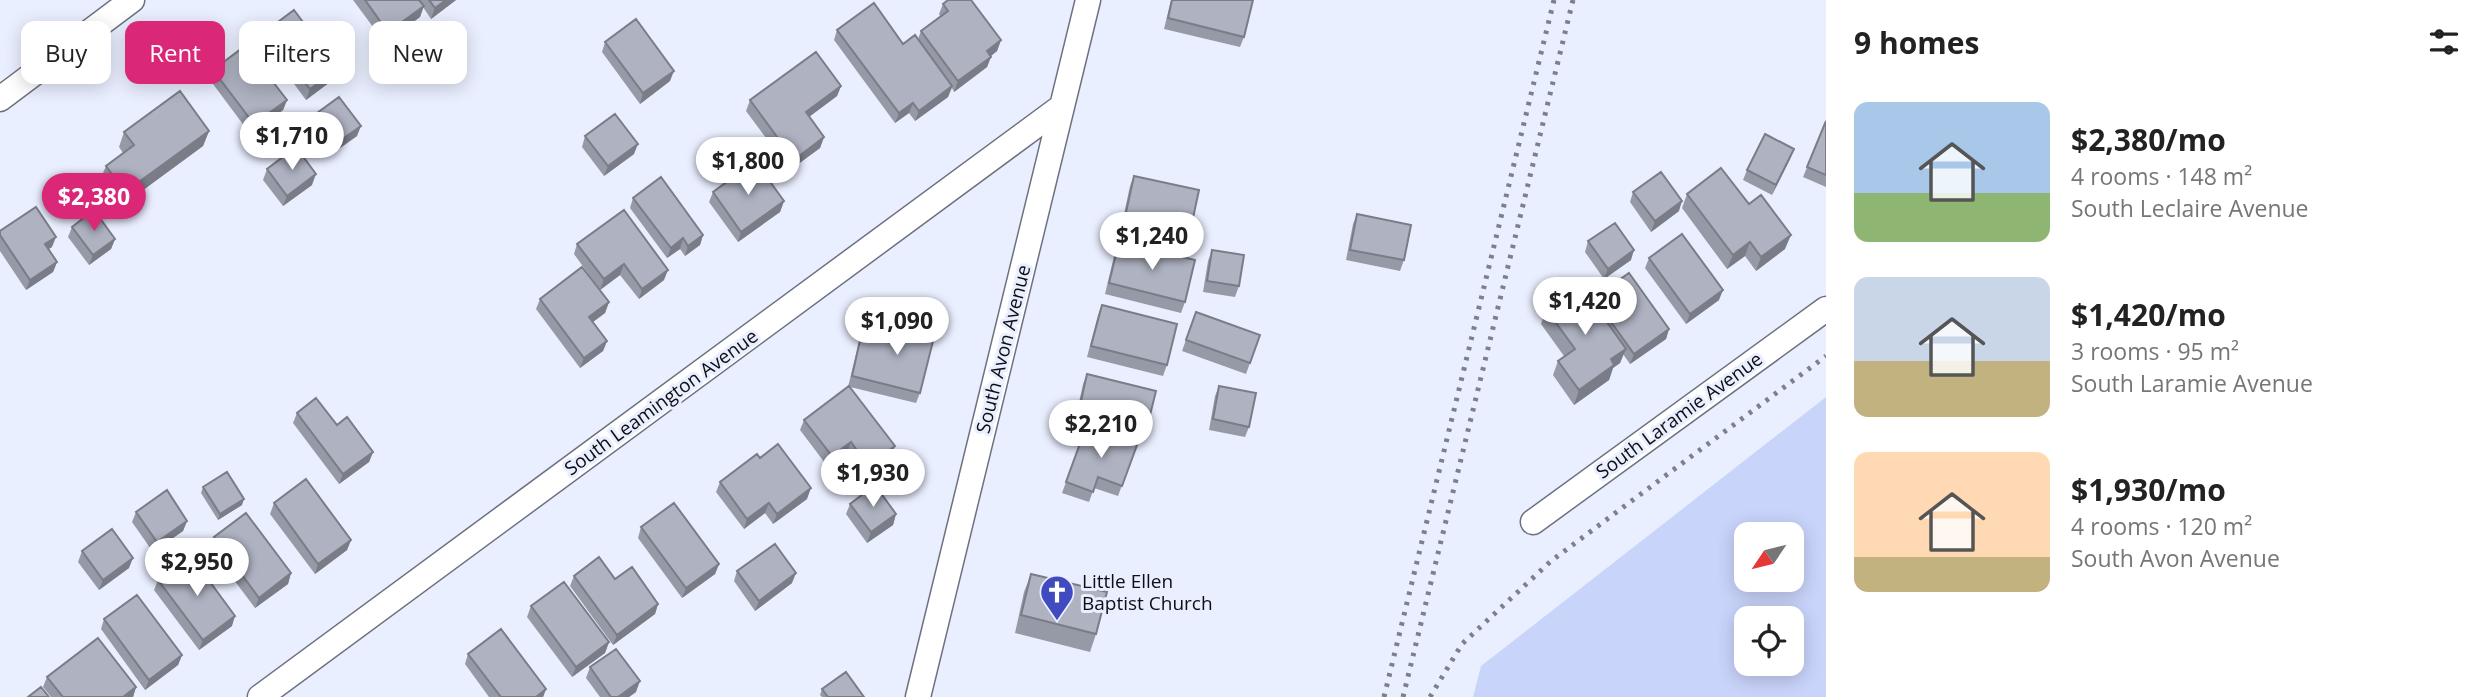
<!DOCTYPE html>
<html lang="en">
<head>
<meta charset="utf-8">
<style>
	body { margin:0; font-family:"Open Sans",sans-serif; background:#f2f2f2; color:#222; height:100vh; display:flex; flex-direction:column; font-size:26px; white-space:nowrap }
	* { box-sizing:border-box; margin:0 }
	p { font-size:23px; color:#767676 }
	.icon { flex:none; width:38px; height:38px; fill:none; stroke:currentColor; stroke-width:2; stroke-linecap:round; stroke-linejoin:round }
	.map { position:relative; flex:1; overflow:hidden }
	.sheet { display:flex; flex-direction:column; background:#fff; width:665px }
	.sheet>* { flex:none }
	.top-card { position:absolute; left:21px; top:21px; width:665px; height:63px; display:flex; gap:14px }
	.needle { width:46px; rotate:235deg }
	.tools { position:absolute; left:1734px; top:522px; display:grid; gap:14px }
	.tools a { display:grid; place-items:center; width:70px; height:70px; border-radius:14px; background:#fff; box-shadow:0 4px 18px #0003; font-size:35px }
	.price { position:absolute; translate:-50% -60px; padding:0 16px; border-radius:24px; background:#fff; color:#222; font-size:23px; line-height:46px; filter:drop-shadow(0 2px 4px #0008) }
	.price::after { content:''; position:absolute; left:50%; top:42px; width:21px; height:16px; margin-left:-10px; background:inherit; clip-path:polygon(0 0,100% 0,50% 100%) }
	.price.on { background:#db2777; color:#fff }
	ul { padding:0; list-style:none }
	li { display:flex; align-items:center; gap:21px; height:175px; padding:0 28px }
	li span { display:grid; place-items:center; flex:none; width:196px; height:140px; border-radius:14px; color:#555 }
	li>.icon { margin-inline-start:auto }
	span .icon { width:84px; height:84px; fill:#fffc; stroke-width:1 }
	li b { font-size:30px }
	h2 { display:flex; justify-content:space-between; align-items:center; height:84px; padding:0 28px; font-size:30px }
	.chip { padding:0 24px; border-radius:14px; background:#fff; box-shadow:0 4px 18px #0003; font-size:24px; line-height:63px }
	.chip.on { background:#db2777; color:#fff }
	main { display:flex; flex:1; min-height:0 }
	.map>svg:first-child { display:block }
	.green { fill:#c9d4fb; fill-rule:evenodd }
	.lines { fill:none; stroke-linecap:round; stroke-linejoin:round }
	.street-casing { stroke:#6d717f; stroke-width:27 }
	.street { stroke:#fff; stroke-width:24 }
	.rail { stroke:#7c808a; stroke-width:5; stroke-dasharray:3.5 7; stroke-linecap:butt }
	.wall { fill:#9699a6 }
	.shaded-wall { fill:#7a7d87 }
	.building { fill:#aeb2c1; stroke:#7a7d87; stroke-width:2 }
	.labels { text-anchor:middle; stroke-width:6; stroke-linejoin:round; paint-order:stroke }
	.street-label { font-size:19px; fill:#0d0f14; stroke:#eaefff }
	.poi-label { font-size:19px; fill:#0d0f14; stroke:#eaefff; text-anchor:start }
</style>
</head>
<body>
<main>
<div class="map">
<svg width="1826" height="697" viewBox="0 0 1826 697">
	<rect width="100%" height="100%" fill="#eaefff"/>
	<path class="green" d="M1826 397V697H1473L1481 666ZM1746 534H1792V579H1746ZM1746 618H1792V663H1746Z"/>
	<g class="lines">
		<g class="street-casing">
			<path id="street" d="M0 99 132 0
				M1533 522 1826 309
				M260 697 1061 107
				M918 697 1088 0"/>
		</g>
		<use href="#street" class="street"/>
		<path class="rail" d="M1384 697 1554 0
			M1403 697 1573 0
			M1430 697 1462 644 1551 561 1826 356"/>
	</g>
	<path class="wall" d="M353 0H456L431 19 423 7 420 17 385 43Z
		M1171 0H1253L1244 37 1240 47 1164 29Z
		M943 4 1001 40 997 51 991 56 987 67 954 92 952 88 948 97 915 121 909 113 895 123 834 40 837 30 903 44 918 39 921 31 940 16 939 14Z
		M266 31 338 69 334 79 306 100 262 41Z
		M605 42 670 81 640 104 602 52Z
		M213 70 287 100 283 110 251 135 210 80Z
		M841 86 837 96 809 117 824 137 820 148 790 170 746 111 750 100Z
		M313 116 357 136 330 155 309 127Z
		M1826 121V187L1803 177Z
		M209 131 203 146 120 207 100 180 106 166 123 153 119 147 124 132Z
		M585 136 634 154 604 176 582 147Z
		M1794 149 1790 159 1772 195 1743 180 1747 170Z
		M267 169 312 185 283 206 263 180Z
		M1134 176 1190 232 1187 242 1121 228 1130 186Z
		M713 192 784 201 780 212 738 242 709 202Z
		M1633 192 1679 211 1651 232 1630 202Z
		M1687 194 1749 204 1785 249 1756 271 1745 256 1727 269 1682 208Z
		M633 198 703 235 700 245 685 256 680 249 667 258 630 208Z
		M1357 214 1404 260 1400 271 1346 260 1353 224Z
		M72 227 115 239 111 249 89 265 68 237Z
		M0 231 52 247 48 249 57 262 53 272 26 290 0 251Z
		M1588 241 1631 260 1604 279 1585 252Z
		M1119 242 1185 302 1181 313 1105 294 1115 252Z
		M577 244 664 280 639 299 620 275 600 290 574 254Z
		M1212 250 1239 286 1235 297 1203 292 1208 261Z
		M1649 258 1719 300 1686 324 1645 268Z
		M1594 298 1669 329 1666 339 1630 364 1623 354 1620 363 1613 368 1609 380 1574 405 1553 375 1558 361 1564 356 1541 324 1546 309 1592 302Z
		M540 299 609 302 605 313 593 322 607 341 603 351 580 368 536 309Z
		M1102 305 1167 365 1163 376 1087 357 1098 315Z
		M1196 312 1260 335 1246 374 1182 351Z
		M902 317 920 393 916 403 850 387 895 446 891 456 865 476 847 453 828 467 800 430 804 420 848 387 858 346 861 336 895 344Z
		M1087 374 1147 427 1144 438 1075 421 1083 384Z
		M1219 386 1249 427 1245 437 1209 430 1215 396Z
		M297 413 373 452 369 462 339 484 293 423Z
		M1086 427 1137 445 1118 496 1094 488 1089 502 1062 493Z
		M760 458 807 499 773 524 765 513 744 529 716 492 720 482Z
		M203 487 242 505 218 520 201 493Z
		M274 503 351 540 347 550 315 574 270 514Z
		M850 504 896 514 893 525 867 543 846 514Z
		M136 512 187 521 183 531 153 552 132 522Z
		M641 527 719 564 715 574 682 598 638 538Z
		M214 537 291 573 288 584 255 608 210 548Z
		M82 551 129 568 99 590 78 562Z
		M737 571 792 583 755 611 734 581Z
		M1031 574 1096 634 1090 652 1015 633 1024 592Z
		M574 576 615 579 658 604 655 614 613 645 570 586Z
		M158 580 232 626 199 650 154 590Z
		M531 606 609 642 605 653 572 677 527 617Z
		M104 619 182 655 178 665 145 690 101 629Z
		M468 654 546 689 543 697H489L465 664Z
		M590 667 636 692 629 697H600L586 678Z
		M47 677 136 687 133 697H51L43 687Z
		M822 689 864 697H822L820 695Z"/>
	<path class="shaded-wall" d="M446 0H456L431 19 435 8Z
		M424 6 420 17 385 43 388 32Z
		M1001 40 997 51 983 62 987 51Z
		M991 57 987 67 954 92 958 81Z
		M338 69 334 79 306 100 310 89Z
		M674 71 670 81 640 104 643 93Z
		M841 86 837 96 802 122 806 112Z
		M952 86 948 97 915 121 919 111Z
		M287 100 283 110 251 135 254 124Z
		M913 103 909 113 895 123 899 113Z
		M361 126 357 136 330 155 334 145Z
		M209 131 203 146 120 207 125 192Z
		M824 137 820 148 790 170 794 160Z
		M638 144 634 154 604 176 608 166Z
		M1794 149 1790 159 1772 195 1776 185Z
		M316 174 312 185 283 206 287 196Z
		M784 201 780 212 738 242 741 232Z
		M1682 201 1679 211 1651 232 1655 221Z
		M703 235 700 245 685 256 688 246Z
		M1791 235 1785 249 1756 271 1761 257Z
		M56 237 52 247 41 254 45 244Z
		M683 238 680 249 667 258 671 248Z
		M115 239 111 249 89 265 93 255Z
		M1750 242 1745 256 1727 269 1733 255Z
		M1634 250 1631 260 1604 279 1608 269Z
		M57 262 53 272 26 290 30 280Z
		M624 264 620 275 600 290 604 279Z
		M668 270 664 280 639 299 642 289Z
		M1723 290 1719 300 1686 324 1690 314Z
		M609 302 605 313 586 327 589 317Z
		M1669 329 1666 339 1630 364 1634 354Z
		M607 341 603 351 580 368 584 358Z
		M1626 349 1620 363 1613 368 1609 380 1574 405 1579 390 1611 359Z
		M851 442 847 453 828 467 832 456Z
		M895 446 891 456 865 476 868 466Z
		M373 452 369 462 339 484 343 474Z
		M811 488 807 499 773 524 777 514Z
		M244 499 242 505 218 520 220 514Z
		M769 503 765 513 744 529 747 519Z
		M896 514 893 525 867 543 871 532Z
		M187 521 183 531 153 552 157 542Z
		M351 540 347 550 315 574 318 564Z
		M133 558 129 568 99 590 103 580Z
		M719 564 715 574 682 598 686 588Z
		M291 573 288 584 255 608 259 598Z
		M796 573 792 583 755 611 759 601Z
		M658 604 655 614 613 645 617 635Z
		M235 616 232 626 199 650 203 640Z
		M609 642 605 653 572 677 576 667Z
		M182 655 178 665 145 690 149 680Z
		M640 681 636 692 629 697H618Z
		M136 687 133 697H123Z
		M546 689 543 697H536Z"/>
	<path class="building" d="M365 0H419L424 6 388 32Z
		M429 0H446L435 8Z
		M948 0H971L1001 40 987 51 991 57 958 81 921 31 948 11 943 4Z
		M1172 0H1253L1244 37 1168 18Z
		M874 3 903 44 915 35 952 86 919 111 913 103 899 113 837 30Z
		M294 10 338 69 310 89 266 31Z
		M636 19 674 71 643 93 605 42Z
		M245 46 287 100 254 124 213 70Z
		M816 52 841 86 806 112 824 137 794 160 750 100Z
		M180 91 209 131 125 192 106 166 134 145 124 132Z
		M339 97 361 126 334 145 313 116Z
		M615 114 638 144 608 166 585 136Z
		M1826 121V175L1807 167Z
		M1765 134 1794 149 1776 185 1747 170Z
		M296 147 316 174 287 196 267 169Z
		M755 161 784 201 741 232 713 192Z
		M1721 168 1749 204 1761 195 1791 235 1761 257 1750 242 1733 255 1687 194Z
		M1661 172 1682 201 1655 221 1633 192Z
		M1134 176 1199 190 1190 232 1125 217Z
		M661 177 703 235 688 246 683 238 671 248 633 198Z
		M36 207 56 237 45 244 57 262 30 280 0 235V231Z
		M94 210 115 239 93 255 72 227Z
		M624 210 668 270 642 289 624 264 604 279 577 244Z
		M1357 214 1411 225 1404 260 1350 250Z
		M1615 223 1634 250 1608 269 1588 241Z
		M1682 234 1723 290 1690 314 1649 258Z
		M1119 242 1195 260 1185 302 1109 283Z
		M1212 250 1244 255 1239 286 1207 281Z
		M582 267 609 302 589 317 607 341 584 358 540 299Z
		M1629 273 1669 329 1634 354 1594 298Z
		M1580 284 1626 349 1611 359 1614 365 1579 390 1558 361 1575 349 1546 309Z
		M1102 305 1177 324 1167 365 1091 346Z
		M1196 312 1260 335 1250 363 1186 340Z
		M902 317 937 325 920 393 852 376 861 336 896 344Z
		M1087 374 1156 391 1147 427 1079 410Z
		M849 386 895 446 868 466 851 442 832 456 804 420Z
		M1219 386 1256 393 1249 427 1213 419Z
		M316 398 337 425 347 417 373 452 343 474 297 413Z
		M1086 427 1137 445 1122 486 1098 477 1093 492 1066 482Z
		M778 444 811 488 777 514 769 503 747 519 720 482 757 454 760 458Z
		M227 472 244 499 220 514 203 487Z
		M306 479 351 540 318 564 274 503Z
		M875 485 896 514 871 532 850 504Z
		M167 490 187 521 157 542 136 512Z
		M674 503 719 564 686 588 641 527Z
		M246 513 291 573 259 598 214 537Z
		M112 529 133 558 103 580 82 551Z
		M775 544 796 573 759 601 737 571Z
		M191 556 235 616 203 640 158 580Z
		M599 557 615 579 632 567 658 604 617 635 574 576Z
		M1031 574 1107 592 1096 634 1021 615Z
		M564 582 609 642 576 667 531 606Z
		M137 595 182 655 149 680 104 619Z
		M501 629 546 689 536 697H501L468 654Z
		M98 638 136 687 123 697H63L47 677Z
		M616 649 640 681 618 697H611L590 667Z
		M846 672 864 697H828L822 689Z
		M41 687 49 697H28Z"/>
	<defs>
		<g id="church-pin" transform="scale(1.75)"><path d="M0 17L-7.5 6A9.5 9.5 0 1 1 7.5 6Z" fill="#404bbf" stroke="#eaefff"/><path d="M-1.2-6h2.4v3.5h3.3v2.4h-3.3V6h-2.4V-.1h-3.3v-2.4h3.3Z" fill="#fff"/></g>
	</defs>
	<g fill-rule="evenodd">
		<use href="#church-pin" x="1057" y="592"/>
	</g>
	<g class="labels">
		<g class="street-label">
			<text transform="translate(1003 349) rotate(-76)" y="7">South Avon Avenue</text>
			<text transform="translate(661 402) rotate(-36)" y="7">South Leamington Avenue</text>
			<text transform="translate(1679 415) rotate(-36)" y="7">South Laramie Avenue</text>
		</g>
		<g class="poi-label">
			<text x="1082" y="588">Little Ellen<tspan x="1082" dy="22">Baptist Church</tspan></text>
		</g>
	</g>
</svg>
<div class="tools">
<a><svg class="needle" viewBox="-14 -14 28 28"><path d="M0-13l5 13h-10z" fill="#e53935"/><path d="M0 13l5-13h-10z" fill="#767676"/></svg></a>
<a><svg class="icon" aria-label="locate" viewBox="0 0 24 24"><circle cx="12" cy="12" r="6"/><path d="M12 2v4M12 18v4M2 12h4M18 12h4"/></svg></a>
</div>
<b class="price" style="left:292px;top:172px">$1,710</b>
<b class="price" style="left:748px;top:197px">$1,800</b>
<b class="price on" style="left:94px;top:233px">$2,380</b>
<b class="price" style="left:1152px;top:272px">$1,240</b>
<b class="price" style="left:1585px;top:337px">$1,420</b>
<b class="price" style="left:897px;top:357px">$1,090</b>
<b class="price" style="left:1101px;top:460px">$2,210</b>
<b class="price" style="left:873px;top:509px">$1,930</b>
<b class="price" style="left:197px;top:598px">$2,950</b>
<div class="top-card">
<a class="chip">Buy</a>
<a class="chip on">Rent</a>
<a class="chip">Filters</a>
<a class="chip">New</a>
</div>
</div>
<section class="sheet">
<h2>9 homes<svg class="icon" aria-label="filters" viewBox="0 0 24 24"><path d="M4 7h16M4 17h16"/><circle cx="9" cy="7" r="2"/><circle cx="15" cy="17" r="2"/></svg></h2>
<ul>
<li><span style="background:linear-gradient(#a9c7e8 65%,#8fb573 0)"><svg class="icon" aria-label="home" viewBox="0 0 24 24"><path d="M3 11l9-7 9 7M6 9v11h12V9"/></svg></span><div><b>$2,380/mo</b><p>4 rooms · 148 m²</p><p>South Leclaire Avenue</p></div></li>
<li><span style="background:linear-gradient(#c9d6e8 60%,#c2b280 0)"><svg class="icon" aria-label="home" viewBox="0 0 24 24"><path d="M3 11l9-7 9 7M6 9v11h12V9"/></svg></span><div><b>$1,420/mo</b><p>3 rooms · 95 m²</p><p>South Laramie Avenue</p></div></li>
<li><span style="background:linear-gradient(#ffd9b3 75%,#c2b280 0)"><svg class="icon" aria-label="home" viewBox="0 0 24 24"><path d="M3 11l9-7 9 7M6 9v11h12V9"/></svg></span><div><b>$1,930/mo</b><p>4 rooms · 120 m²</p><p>South Avon Avenue</p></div></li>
</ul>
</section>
</main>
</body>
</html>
